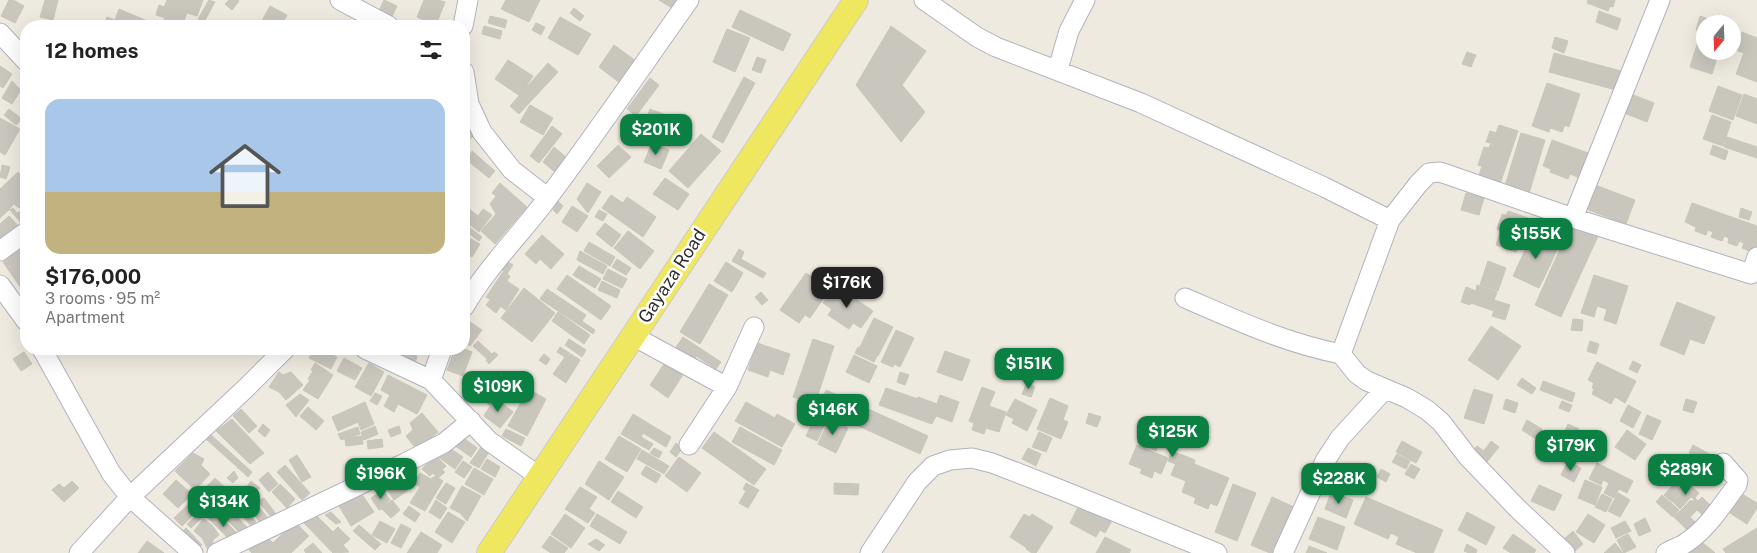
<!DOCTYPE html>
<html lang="en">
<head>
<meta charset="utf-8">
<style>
	body { margin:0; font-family:"Public Sans",sans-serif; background:#f2f2f2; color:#222; height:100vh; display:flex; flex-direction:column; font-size:19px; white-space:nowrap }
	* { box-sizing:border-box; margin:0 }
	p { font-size:16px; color:#767676 }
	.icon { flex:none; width:28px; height:28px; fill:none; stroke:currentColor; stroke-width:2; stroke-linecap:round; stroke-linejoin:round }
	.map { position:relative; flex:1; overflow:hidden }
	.sheet { position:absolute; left:20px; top:20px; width:450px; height:335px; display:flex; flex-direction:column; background:#fff; border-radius:20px; box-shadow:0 5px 20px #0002 }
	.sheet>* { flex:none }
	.needle { width:32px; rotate:199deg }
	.buttons { position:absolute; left:1696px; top:15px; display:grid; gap:10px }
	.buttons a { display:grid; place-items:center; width:45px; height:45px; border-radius:50%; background:#fff; box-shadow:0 5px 20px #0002; font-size:25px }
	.price { position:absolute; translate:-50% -42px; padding:0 11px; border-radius:10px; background:#0b8043; color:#fff; font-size:16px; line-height:32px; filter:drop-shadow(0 1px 2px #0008) }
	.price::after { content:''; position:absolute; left:50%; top:30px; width:15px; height:11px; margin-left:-8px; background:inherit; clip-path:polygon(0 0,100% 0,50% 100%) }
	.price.selected { background:#222; color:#fff }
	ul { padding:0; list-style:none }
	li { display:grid; align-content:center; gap:10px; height:265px; padding:0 25px }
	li+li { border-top:1px solid #e0e0e0 }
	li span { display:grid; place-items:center; height:155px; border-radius:15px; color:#555 }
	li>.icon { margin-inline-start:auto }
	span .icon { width:90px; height:90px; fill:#fffc; stroke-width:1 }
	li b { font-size:21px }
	h2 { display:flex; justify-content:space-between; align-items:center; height:60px; padding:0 25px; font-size:21px }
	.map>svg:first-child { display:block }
	.building { fill:#c9c6be; stroke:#c9c6b8 }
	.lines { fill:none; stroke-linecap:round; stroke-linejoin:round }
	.minor-casing { stroke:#b2b2bf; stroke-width:21 }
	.major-casing { stroke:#ccc; stroke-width:26 }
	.minor { stroke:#fff; stroke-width:19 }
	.major { stroke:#f0e761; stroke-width:24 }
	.labels { text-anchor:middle; stroke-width:5; stroke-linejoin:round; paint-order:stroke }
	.street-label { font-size:18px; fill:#2c2c2c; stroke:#fff }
</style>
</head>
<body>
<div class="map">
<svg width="1757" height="553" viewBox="0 0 1757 553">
	<rect width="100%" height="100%" fill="#eeeadf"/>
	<path class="building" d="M9 0H13L24 6 15 23 1 16Z
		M45 0H58L53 20 40 17Z
		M167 0H203L197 16 187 13 182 26H167L162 25 165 18 156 15 159 5 164 7Z
		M209 0 215 2 204 22 198 19Z
		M229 0H238L239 1 232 10 225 4Z
		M384 0 397 6 391 19 378 13Z
		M424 0H438L445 2 436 25 417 17Z
		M506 0H540L529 22 501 9Z
		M659 0H682L675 10Z
		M1588 0H1615L1613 7 1610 6 1608 11 1587 3Z
		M270 6 287 15 281 26H259Z
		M574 8 584 16 580 21 570 13Z
		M119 9 152 23 150 26H103L107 17 115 20Z
		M740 10 791 34 783 51 732 27Z
		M1599 11 1621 19 1617 30 1596 22Z
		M490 16 507 20 505 28 488 23Z
		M1700 16 1723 24H1705V51H1719L1712 74 1690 67 1701 32 1696 30Z
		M560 17 591 34 578 55 548 38Z
		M536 23 545 27 541 35 532 30Z
		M484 26 502 31 500 39 482 34Z
		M891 26 926 51 902 85 925 112 901 142 856 85Z
		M727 29 750 38 735 72 713 62Z
		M1742 32 1757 38V82L1736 74 1744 53 1735 50Z
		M1555 37 1568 41 1564 53 1552 48Z
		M614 45 636 61 620 83 599 67Z
		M1467 52 1476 55 1471 67 1462 64Z
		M1554 53 1621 71 1616 90 1549 72Z
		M757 57 766 60 761 73 752 70Z
		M508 60 533 76 520 96 495 79Z
		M548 63 558 72 519 114 510 106Z
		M0 66 12 74 3 88 0 86Z
		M744 77 755 83 723 143 712 137Z
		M650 78 659 85 636 116 627 109Z
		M12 81 21 90 12 104 2 98Z
		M1547 83 1580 94 1569 127 1565 125 1562 132 1550 128 1549 132 1532 126Z
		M1718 86 1742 95 1733 120 1709 111Z
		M1631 94 1654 103 1647 122 1624 113Z
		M1744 94 1757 99V124L1736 116Z
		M530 105 553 118 543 135 520 122Z
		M9 109 22 119 16 125 4 115Z
		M650 109 685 122 676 146 641 133Z
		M1712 115 1731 122 1723 146 1703 139Z
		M464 117 473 137 467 140 464 133Z
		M0 118 20 129 5 155 0 152Z
		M1499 125 1518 131 1499 187 1478 179 1482 166 1478 165 1484 147 1489 148 1491 143 1486 142 1490 131 1496 133Z
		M552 126 562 134 539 163 530 156Z
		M1521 133 1545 140 1528 197 1504 189Z
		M701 134 721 151 688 188 669 171Z
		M1727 137 1757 147V158L1724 147Z
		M1552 140 1591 154 1582 179 1570 174 1568 179 1550 172 1551 169 1543 166Z
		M652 143 669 150 661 169 644 162Z
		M618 145 631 157 609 178 597 166Z
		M1713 145 1728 151 1725 160 1710 154Z
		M554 147 567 158 556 173 543 162Z
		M472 151 495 171 489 178 468 161Z
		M2 165 10 167 6 179 0 177Z
		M18 172 26 181V193L23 196 26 201 19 208 14 204 9 209 0 199V189Z
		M665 178 689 194 678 210 653 194Z
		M500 183 527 207 495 244 481 231 496 214 490 204 496 196 492 193Z
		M587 183 601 192 588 213 577 199Z
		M1595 185 1635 200 1626 224 1586 209Z
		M1466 193 1484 198 1479 215 1461 210Z
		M611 195 623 203 627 197 656 217 643 237 602 208Z
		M0 199 10 209 0 218Z
		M558 201 563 206 557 214 553 210Z
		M1692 203 1757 226V247L1755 253 1742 248 1744 243 1739 241 1737 246 1728 243 1729 238 1724 236 1722 241 1711 237 1713 232 1708 230 1706 235 1695 231 1696 227 1685 222Z
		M464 205 478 216 483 209 492 215 479 232 464 220Z
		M572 206 588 216 577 232 562 222Z
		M13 208 17 213 23 210 26 216V224L23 225 10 210Z
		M1741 208 1752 212 1749 220 1739 217Z
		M599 210 607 214 603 221 595 217Z
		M1508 211 1528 218 1516 252 1496 245 1501 231 1497 229 1502 214 1506 215Z
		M9 216 21 229 0 242V224Z
		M1572 222 1599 234 1561 317 1535 305Z
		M605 223 621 235 612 247 596 234Z
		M466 225 482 237 479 241 464 230V227Z
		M628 231 654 251 640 269 614 248Z
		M1534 231 1560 244 1539 288 1513 276Z
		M464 235 480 244 472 257 464 252Z
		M542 235 564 254 551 269 540 259 536 264 525 254Z
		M589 242 615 257 610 266 584 251Z
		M20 249 26 255V289L23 291 3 262Z
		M739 249 744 252 741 259 766 273 763 278 732 261Z
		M580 251 607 266 603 274 577 260Z
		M617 259 631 268 626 275 612 267Z
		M506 261 513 265 507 274 501 269Z
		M1488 261 1506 268 1498 291 1480 285Z
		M726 262 743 273 732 292 714 281Z
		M579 266 601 279 595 288 573 275Z
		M608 269 627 279 622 288 603 279Z
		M503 272 510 276 507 281 519 289 506 310 486 297Z
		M806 273 825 286 818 296 823 299 810 318 805 315 799 323 780 310Z
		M567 275 611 306 601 320 557 289Z
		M1594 275 1628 286 1616 324 1604 320 1607 309 1597 306 1594 317 1581 313Z
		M602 281 620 290 617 298 598 290Z
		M709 284 728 295 700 344 680 332Z
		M835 285 873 311 861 328 853 323 849 329 828 315 832 309 823 303Z
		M1477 285 1497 292 1494 300 1510 305 1505 320 1492 316 1494 311 1471 303 1470 305 1461 302 1466 287 1476 291Z
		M524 288 555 313 532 342 501 318Z
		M547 289 586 315 582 321 595 330 593 334 540 299Z
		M761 292 768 300 762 305 755 297Z
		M491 299 500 307 496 313 486 305Z
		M1677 302 1715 317 1704 344 1690 339 1684 355 1660 345Z
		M558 312 590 335 584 344 552 321Z
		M874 318 893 327 878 356 860 347Z
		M1573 319 1583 320 1582 331 1571 330Z
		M470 322 482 330 470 346 464 342V332Z
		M1491 326 1521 346 1498 380 1468 360Z
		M896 330 914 338 900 367 894 364 893 367 881 362Z
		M683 337 721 362 716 369 696 356 695 358 718 373 672 353Z
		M569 339 586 350 582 357 565 345Z
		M813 339 834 346 815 404 793 397Z
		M478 341 492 354 494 352 498 355 489 364 486 360 487 359 473 346Z
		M1590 341 1599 344 1596 354 1587 351Z
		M757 343 790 354 783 375 770 370 768 377 748 370Z
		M560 347 580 360 566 383 553 374 565 357 557 352Z
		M858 347 877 356 874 362 855 353Z
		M314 349H320L337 357 331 369 309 358Z
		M395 349 417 356 415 364 393 357Z
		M455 349H464L472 352 463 376 447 370Z
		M945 351 970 360 962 381 937 372Z
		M24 352 32 364 21 371 13 359Z
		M544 354 550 359 546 365 539 360Z
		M854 355 877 366 869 383 846 372Z
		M344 358 362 368 355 380 337 371Z
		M666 361 684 373 668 398 650 385Z
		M1633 361 1641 365 1637 373 1629 369Z
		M1597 362 1636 381 1625 403 1615 397 1611 404 1592 394 1594 389 1592 388 1594 383 1588 380Z
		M315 363 333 375 318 399 303 390 310 380 308 379 313 371 311 370Z
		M369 363 384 372 371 396 355 387Z
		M279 372 283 375 291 372 303 385 286 400 279 392 269 387Z
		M900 372 909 375 905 385 897 382Z
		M498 374 510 386 490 406 477 394Z
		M388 375 427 395 417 414 398 404 394 412 384 406 390 395 381 390Z
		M1522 378 1536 388 1532 394 1517 385Z
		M1543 381 1575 393 1572 402 1540 390Z
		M1027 383 1035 387 1031 397 1022 394Z
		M982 387 995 392 989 406 1006 412 999 432 986 428 984 434 972 430 974 423 969 421Z
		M886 388 918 399V397L937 404 940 395 959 402 952 422 936 416 932 424 879 405Z
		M528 389 546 399 527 436 508 426Z
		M1474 389 1493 395 1484 424 1464 418Z
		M826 390 928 436 920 454 819 408Z
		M375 393 382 396 377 405 370 401Z
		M300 394 309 400 296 417 286 405Z
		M1050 398 1068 406 1063 420 1068 422 1061 439 1037 429Z
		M497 399 513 412 500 428 484 416 490 406Z
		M1015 399 1037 410 1027 431 1012 423 1014 419 1006 415Z
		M1506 399 1518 403 1515 413 1503 409Z
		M1686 399 1697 402 1693 413 1683 410Z
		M1562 401 1572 405 1569 412 1559 408Z
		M365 402 374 424 361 430 358 422 338 431 332 417Z
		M746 402 775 418 777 414 795 424 782 447 735 421Z
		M1628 405 1641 412 1633 428 1620 421Z
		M308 407 324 421 316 430 300 416Z
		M241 409 257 426 249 433 233 416Z
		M422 413 438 432 417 450 406 436 413 430 410 423Z
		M1089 413 1101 417 1097 427 1086 423Z
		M633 414 671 437 666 447 643 433 641 437 653 444 649 450 621 434Z
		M1647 415 1661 421 1652 440 1639 434Z
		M815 417 826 422 817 441 806 436Z
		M232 419 264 453 250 464 216 431Z
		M829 419 848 428 836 453 818 444Z
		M1527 420 1542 429 1536 439 1522 430Z
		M263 424 270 430 265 437 258 431Z
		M1568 424 1579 429 1571 448 1559 443Z
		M375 426 378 434 364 440 361 432Z
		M399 426 401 433 391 437 388 430Z
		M358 427 360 434 341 440 338 434Z
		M740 427 782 450 774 465 732 442Z
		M506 429 525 438 521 446 502 436Z
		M1627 430 1646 444 1635 460 1615 447Z
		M714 432 766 469 754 485 702 448Z
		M1039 432 1052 438 1046 452 1032 447Z
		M210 434 252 472 248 477 205 438Z
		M1142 434 1160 442 1156 451 1138 443Z
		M362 436 363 444 346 446 345 438Z
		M461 436 477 448 471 457 454 445Z
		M619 436 641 449 627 472 605 459Z
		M382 439 383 447 368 449 367 441Z
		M1402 441 1422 452 1416 463 1396 452Z
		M1491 441 1499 447 1486 463 1471 453 1477 446 1484 451Z
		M676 443 682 448 676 457 670 452Z
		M445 445 463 457 455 469 437 456Z
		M1137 445 1168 458 1161 474 1154 471 1152 478 1140 473 1142 469 1129 464Z
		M1693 445 1719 459 1715 467 1689 453Z
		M481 447 489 452 479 468 470 463Z
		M654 448 662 452 659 458 650 453Z
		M1028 448 1041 454 1036 466 1022 459Z
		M642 450 669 466 664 474 637 459Z
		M1172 451 1179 454 1175 464 1168 461Z
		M193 453 204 459 201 465 210 474 195 490 175 471Z
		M1180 454 1195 460 1194 464 1229 478 1217 506 1210 503 1208 509 1194 503 1196 498 1182 492 1186 481 1171 475Z
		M1397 454 1410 461 1406 469 1392 462Z
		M297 455 311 477 302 482 289 460Z
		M435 455 446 466 442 470 445 472 438 478 433 473 430 476 422 469Z
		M1688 455 1712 472 1701 486 1678 470Z
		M679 457 701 473 687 492 665 476Z
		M487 459 500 467 495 477 481 469Z
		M463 461 472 467 464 478 455 472Z
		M599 461 624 477 609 500 585 484Z
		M1568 461 1581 468 1574 482 1561 475Z
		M1597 463 1633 481 1627 493 1619 489 1614 498 1604 493 1609 483 1603 480 1601 485 1589 479Z
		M1411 464 1420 469 1414 479 1405 474Z
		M285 465 310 493 302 500 277 472Z
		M646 466 661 475 656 483 641 474Z
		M474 468 493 479 484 495 465 484Z
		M1381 469 1390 474 1386 482 1377 477Z
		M234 471 238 478 233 483 227 478Z
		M268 472 278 484 269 492 259 480Z
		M420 473 431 479 435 476 443 481 425 511 410 503 420 487 414 483Z
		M397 476 407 491 394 500 384 485Z
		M1680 477 1688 483 1672 502 1664 495Z
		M215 478 229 491 216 504 199 494Z
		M176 480 192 494 178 508 163 494Z
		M1585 480 1602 487 1595 505 1578 498Z
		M72 481 79 488 64 502 52 490 59 484 64 488Z
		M251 481 260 488 251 495 246 488Z
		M446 483 455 488 446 504 436 498Z
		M746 483 759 490 748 508 739 503 746 491 743 489Z
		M834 483 859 484 858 495 834 494Z
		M280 484 295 499 287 508 272 492Z
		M1233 484 1256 493 1237 541 1215 532Z
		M1689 484 1699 493 1694 499 1691 497 1680 509 1673 502Z
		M1539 485 1562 495 1554 511 1531 501Z
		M462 486 481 496 467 521 460 513 450 508Z
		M580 487 597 497 589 509 595 513 588 523 565 509Z
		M243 490 250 497 245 502 237 494Z
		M383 490 390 500 382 509 379 510 371 498Z
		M618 491 643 507 636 518 611 502Z
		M1331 492 1353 500 1346 518 1325 509Z
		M361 493 374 512 351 526 339 506Z
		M1618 493 1630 500 1620 517 1608 511Z
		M1602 494 1612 499 1606 512 1595 507Z
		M1742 494 1757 503V508L1747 524 1730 513Z
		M1662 495 1679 510 1673 517 1656 502Z
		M1272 497 1294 507 1274 553H1270L1251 545Z
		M1366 497 1443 530 1433 553H1417L1396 544 1399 537 1391 533 1388 539 1354 524Z
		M1702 497 1715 510 1707 519 1697 510 1690 517 1701 528 1693 536 1674 517 1691 500 1692 502 1695 498 1698 501Z
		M264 498 276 514 272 518 258 501Z
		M194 499 199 510 182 526 174 518Z
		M252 499 269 519 262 525 246 504Z
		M238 500 256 522 251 526 233 505Z
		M392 500 400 510 391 518 382 509Z
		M436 500 447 508 440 519 429 512Z
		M225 505 248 528 241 534 218 511Z
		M1079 505 1100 516 1102 511 1114 517 1105 533 1100 530 1096 537 1070 523Z
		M409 506 420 514 415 522 403 514Z
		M202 510 206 514 191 528 187 524Z
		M313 512 333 532 338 527 350 539 343 545 349 552 333 553 303 522Z
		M331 512 341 522 336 524 325 515Z
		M448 512 465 522 452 543 435 532Z
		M1467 512 1495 527 1486 545 1458 530Z
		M218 514 240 536 233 543 207 517Z
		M565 514 585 528 571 548 551 534Z
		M597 514 627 532 620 544 590 526Z
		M1024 514 1030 517 1032 514 1053 527 1036 553H1032L1026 549 1027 548 1010 537Z
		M1588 514 1605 525 1594 543 1576 532Z
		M1318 517 1345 527 1337 550 1309 539Z
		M1645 518 1651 531 1639 536 1634 524Z
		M203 519 212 525 219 535 213 540 212 549 208 550 202 538 194 531Z
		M380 521 395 529 387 543 372 535Z
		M1625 521 1631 531 1616 538 1611 528Z
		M295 522 309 536 291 553H252L249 550 264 535 273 543Z
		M401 524 411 529 401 548 391 543Z
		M359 525 381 544 375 550 353 531Z
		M186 528 202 545 198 549 182 532Z
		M1757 528V553H1726L1723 549Z
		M1573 531 1583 544 1575 551 1564 539Z
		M421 532 442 545 437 553H407Z
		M1513 534 1536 550 1534 553H1511L1503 548Z
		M1628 534 1636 547 1624 553 1617 540Z
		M550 536 568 548 564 553H551L542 547Z
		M1105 537 1131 550 1129 553H1096Z
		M1696 537 1715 553H1684Z
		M596 539 605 545 599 551 588 544Z
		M147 541 164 553H138Z
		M313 543 322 553H306L304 550Z
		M1615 543 1623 553H1604Z
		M1467 544 1477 550 1476 553H1469L1464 551Z
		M1309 546 1327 553H1306Z"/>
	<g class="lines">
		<g class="minor-casing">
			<path id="minor" d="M340 0 389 26
				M924 0 977 37 996 47 1141 103 1324 187 1390 220
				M463 26 468 0
				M0 33 26 61
				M1058 69 1069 31 1085 0
				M464 72 469 104 482 132 512 170 548 198
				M1573 218 1660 0
				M0 251 26 232
				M0 285 26 321
				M1185 298C1236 320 1285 343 1341 354L1357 374 1367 381 1407 398 1427 410 1441 422 1468 457 1518 509 1565 553
				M464 307C487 267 522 233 550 195 598 131 643 65 689 0
				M633 336 727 387 754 327
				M42 349 111 473 130 497 193 553
				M365 349 431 380
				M442 349 431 380 489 441 540 477
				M1341 354 1390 220 1419 183 1429 173 1440 172 1573 218 1751 274 1757 257
				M689 445 727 387
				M79 553 130 497 246 388 285 349
				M217 553 405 463 444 443 471 421
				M870 553 917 482 933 466 950 460 972 458 992 463 1059 489 1217 553
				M1283 553 1325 461 1340 438 1385 389
				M1666 553C1673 548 1681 547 1687 542 1708 528 1722 505 1737 485L1738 480 1723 463"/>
		</g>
		<g class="major-casing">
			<path id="major" d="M489 553 856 0"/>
		</g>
		<use href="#minor" class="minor"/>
		<use href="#major" class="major"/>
	</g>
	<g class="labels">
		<g class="street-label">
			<text transform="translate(672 276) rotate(-57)" y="6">Gayaza Road</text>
		</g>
	</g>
</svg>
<div class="buttons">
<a><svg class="needle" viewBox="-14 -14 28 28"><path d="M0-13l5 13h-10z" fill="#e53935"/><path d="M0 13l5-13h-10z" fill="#767676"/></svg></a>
</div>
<b class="price" style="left:656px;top:156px">$201K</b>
<b class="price" style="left:1536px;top:260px">$155K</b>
<b class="price selected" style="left:847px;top:309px">$176K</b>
<b class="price" style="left:1029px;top:390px">$151K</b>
<b class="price" style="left:498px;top:413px">$109K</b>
<b class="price" style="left:833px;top:436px">$146K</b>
<b class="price" style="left:1173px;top:458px">$125K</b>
<b class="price" style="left:1571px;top:472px">$179K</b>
<b class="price" style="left:1686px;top:496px">$289K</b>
<b class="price" style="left:381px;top:500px">$196K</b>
<b class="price" style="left:1339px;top:505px">$228K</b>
<b class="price" style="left:224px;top:528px">$134K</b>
<section class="sheet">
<h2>12 homes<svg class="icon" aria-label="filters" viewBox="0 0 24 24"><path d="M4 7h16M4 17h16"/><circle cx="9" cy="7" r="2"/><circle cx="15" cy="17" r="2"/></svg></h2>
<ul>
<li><span style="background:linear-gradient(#a9c7e8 60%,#c2b280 0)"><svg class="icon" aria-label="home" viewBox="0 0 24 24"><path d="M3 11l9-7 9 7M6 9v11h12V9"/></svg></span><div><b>$176,000</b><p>3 rooms · 95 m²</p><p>Apartment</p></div></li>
</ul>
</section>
</div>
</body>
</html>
